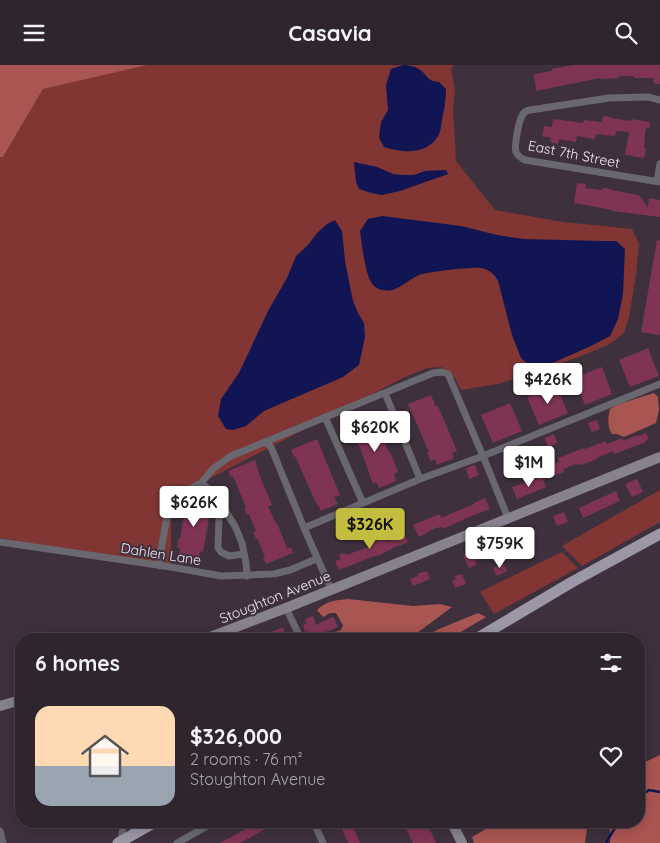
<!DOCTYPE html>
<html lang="en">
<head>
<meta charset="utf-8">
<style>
	body { margin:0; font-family:Quicksand,sans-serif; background:#362d36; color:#f1f3f6; height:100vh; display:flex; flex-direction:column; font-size:19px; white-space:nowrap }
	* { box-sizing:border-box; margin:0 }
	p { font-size:16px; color:#a7a5aa }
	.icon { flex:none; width:28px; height:28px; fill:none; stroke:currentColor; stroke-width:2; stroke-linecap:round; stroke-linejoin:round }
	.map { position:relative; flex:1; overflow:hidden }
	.side { position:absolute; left:15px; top:568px; width:630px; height:195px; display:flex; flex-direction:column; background:#2e252e; border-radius:20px; box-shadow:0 2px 12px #0003,0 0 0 1px #49424a }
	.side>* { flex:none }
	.price { position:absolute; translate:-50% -42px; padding:0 11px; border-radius:5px; background:#fff; color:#222; font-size:16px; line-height:32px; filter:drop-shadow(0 1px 2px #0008) }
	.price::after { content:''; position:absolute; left:50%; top:30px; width:15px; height:11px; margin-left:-8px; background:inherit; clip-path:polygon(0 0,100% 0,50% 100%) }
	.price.active { background:#c2bd3f; color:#111 }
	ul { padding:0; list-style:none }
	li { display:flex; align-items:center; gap:15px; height:125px; padding:0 20px }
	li+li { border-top:1px solid #49424a }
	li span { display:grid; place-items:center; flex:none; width:140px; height:100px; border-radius:15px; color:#555 }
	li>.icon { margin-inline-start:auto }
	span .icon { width:60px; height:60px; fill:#fffc; stroke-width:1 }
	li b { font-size:21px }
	h2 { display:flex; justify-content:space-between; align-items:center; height:60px; padding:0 20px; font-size:21px }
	header { display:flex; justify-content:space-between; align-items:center; height:65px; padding:0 20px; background:#2e252e; font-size:22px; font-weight:700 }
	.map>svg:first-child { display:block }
	.green { fill:#813634 }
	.forest { fill:#a95552 }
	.water { fill:#111553 }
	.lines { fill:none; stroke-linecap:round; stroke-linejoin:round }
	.stream { stroke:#111553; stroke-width:2.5 }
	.building { fill:#7f3454 }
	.street { stroke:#69676f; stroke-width:7 }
	.secondary { stroke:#86828e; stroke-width:10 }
	.primary { stroke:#9c97a6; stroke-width:11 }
	.labels { text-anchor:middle; stroke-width:4; stroke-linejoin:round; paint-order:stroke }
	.street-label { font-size:14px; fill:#efe7ef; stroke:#3e313d }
</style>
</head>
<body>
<header><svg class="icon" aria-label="menu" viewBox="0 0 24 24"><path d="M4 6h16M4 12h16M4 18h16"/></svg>Casavia<svg class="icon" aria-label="search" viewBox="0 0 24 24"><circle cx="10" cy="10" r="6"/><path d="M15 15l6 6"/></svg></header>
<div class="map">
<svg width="660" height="778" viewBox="0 0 660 778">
	<rect width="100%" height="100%" fill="#3e313d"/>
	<path class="green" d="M141 0H454L451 4 455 24 453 44 456 96 495 145 563 157 632 164 639 179 636 210 629 252 624 268 608 280 576 293 498 319 461 325 455 313 441 302 427 303 403 313 201 418 171 437V502L0 473V92H3L43 24Z
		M660 425V457L582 501 562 481Z
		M562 487 578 503 494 549 480 527Z"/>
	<path class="forest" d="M0 0H147L43 24 3 92H0Z
		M654 328 658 332 659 345 656 358 624 372 617 369H612C607 363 608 352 610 344L619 339Z
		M348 534 413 541 440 539 452 542 409 574H322L330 569 341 565 343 560 336 548H330L323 552 317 545C326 536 336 535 348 534Z
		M478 548 486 552 449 574H420L439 564Z
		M660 690V778H610V756H639V700Z
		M499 756H588L585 778H474L472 772Z"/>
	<path class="water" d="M403 0C408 0 414 1 419 4 428 10 426 16 439 17L446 24C446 35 444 45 442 55 441 60 441 67 438 71 427 90 403 88 384 82L379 73 381 57 388 45 386 20 391 4Z
		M354 97 377 102 393 109 403 110H414L425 106 446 105 448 109 400 126 382 130 371 128 359 124 356 117Z
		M382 151 461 161 497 170 524 174 602 176H616L625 184 623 229 618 254 610 271 591 281 548 300 537 301 529 300 521 293 512 270 498 216C495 209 488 204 481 203 470 202 429 207 419 210 410 214 402 222 392 225 386 226 380 226 374 221 365 213 362 179 360 166L368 154Z
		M335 155 342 166 345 196 353 236 358 248 364 258 365 272 359 300 343 312 264 346 246 361 233 365 226 364 218 351 221 334 239 308 268 246 287 213 296 191 308 180 317 168 327 159Z"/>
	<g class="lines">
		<path class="stream" d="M639 732 649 725 660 727
			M606 778 619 756"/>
	</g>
	<path class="building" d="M573 0H660V19L653 18 654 13H634V11H619V13L601 14 600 13 536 26 534 9 552 6V4Z
		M603 51 611 52V53L631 56V54L650 57 649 63H646L644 76H645L644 83 646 84 644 93 625 90 629 67 616 66 615 71 596 69 595 74 577 71 576 77 559 74 558 79 550 77 551 73 542 71 544 61 552 62 553 54 583 58 584 55 602 57Z
		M577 118 586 119 585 123 602 125V123L611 124V125L639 130 648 142 649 133 660 135V152L612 146V145L574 138Z
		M657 175 660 176V270L641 267Z
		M648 283 659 311 630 322 619 295Z
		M602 302 612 329 585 340 574 313Z
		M556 320 568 348 539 360 527 332Z
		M431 330 436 342 438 341 457 386 452 388 454 393 437 400 435 394 430 396 427 388 429 387 408 339Z
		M510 338 522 366 493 378 481 350Z
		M374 352 384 377 390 389 391 388 398 407 394 409 396 416 379 423 376 417 373 419 361 385 350 362Z
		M597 355 600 364 592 367 588 358Z
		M646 368 649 374 645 376 646 377 614 389 613 386 597 393V394L581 400V399L577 400 576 399 563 404 564 407 551 412 547 401 559 397 558 393 584 383 585 384 606 376 607 379 622 373 623 376 638 370 639 371Z
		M554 369 557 378 548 382 545 373Z
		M317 374 340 430 334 432 338 439 321 446 318 440H317L295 391 294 392 291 385Z
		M255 395 261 414 272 440 268 441 276 459 277 458 287 483 291 482 293 488 266 499 263 493 265 492 258 474H256L253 467 256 466 249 449 247 450 244 443 246 442 233 411 231 412 228 406Z
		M475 400 479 410 469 414 466 403Z
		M542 412 546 422 517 434 512 422Z
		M637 414 643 427 632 432 625 419Z
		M616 426 620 436 583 453 579 443Z
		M485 433 490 444 469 452 443 464 442 462 436 463 419 472 413 460 440 449 441 453 474 439V438Z
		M184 434 214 439 213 447H210L203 487 200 486 199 494 179 490 180 483H177L178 474H180L185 443 183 442Z
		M374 442 377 450 368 453 365 445Z
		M564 447 568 457 557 461 553 451Z
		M516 462 519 468 517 469 520 475 513 479 507 466Z
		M368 463 373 478 384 472 386 477 404 468 408 477 399 481V480L378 491 377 490 339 505 335 496 341 494 339 490 345 488 346 490 369 482 362 465Z
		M492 475 495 484 477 492 478 495 475 496 477 499 469 503 463 491 482 483 480 479Z
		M503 498 507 506 497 511 493 503Z
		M427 506 430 514 413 521 410 514 418 511 417 509Z
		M462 509 466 519 455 523 452 516 456 514 455 511Z
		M313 551 316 560 333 552 338 562 327 567V566L310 571 308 566 305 567 303 560 306 559 305 554Z
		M283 562 286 571 284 572V574H254Z
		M258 756H280L240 778H220L255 759 254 758Z
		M354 756H356L359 762 354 764 360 778H348L341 762Z
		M409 756H426L436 778H413L404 759Z"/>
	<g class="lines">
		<path class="street" d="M660 35 648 32 609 33 530 45C526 46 525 46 523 49 519 54 514 81 516 87 518 91 521 93 525 95L660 117
			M657 116 660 99
			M385 328 420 414
			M325 352 363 438
			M266 377 271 382 304 463 331 524
			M201 418 213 427 235 461 242 478 246 498 247 511
			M225 445 219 452 218 483 221 487 229 491 244 489
			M304 463 420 414 483 391 660 319
			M0 477 171 502 221 511 274 509 290 505 316 494
			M160 501 161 485 167 452 171 437 182 428 201 418 214 403 231 391 433 308 442 307 448 309 483 391 508 453
			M286 543 301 574
			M313 756 323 778
			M0 766 3 778
			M121 777 124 756
			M177 778 216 756"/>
		<path class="secondary" d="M205 574 286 543 660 392
			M0 641 21 635
			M451 756 462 778"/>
		<path class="primary" d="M476 574 572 517 660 469
			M118 778 157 756"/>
	</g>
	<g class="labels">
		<g class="street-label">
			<text transform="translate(574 89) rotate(11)" y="5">East 7th Street</text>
			<text transform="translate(161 489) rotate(9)" y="5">Dahlen Lane</text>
			<text transform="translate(275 532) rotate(-22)" y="5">Stoughton Avenue</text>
		</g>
	</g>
</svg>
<b class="price" style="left:548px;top:340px">$426K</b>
<b class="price" style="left:375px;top:388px">$620K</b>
<b class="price" style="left:529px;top:423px">$1M</b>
<b class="price" style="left:194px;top:463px">$626K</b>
<b class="price active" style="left:370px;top:485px">$326K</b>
<b class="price" style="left:500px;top:504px">$759K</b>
<section class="side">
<h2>6 homes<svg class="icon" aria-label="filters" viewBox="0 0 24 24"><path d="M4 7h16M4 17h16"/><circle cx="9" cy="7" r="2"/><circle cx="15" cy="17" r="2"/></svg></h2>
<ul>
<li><span style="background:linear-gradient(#ffd9b3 60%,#9aa5b1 0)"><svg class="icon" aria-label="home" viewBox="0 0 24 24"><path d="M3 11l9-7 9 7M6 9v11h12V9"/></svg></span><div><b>$326,000</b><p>2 rooms · 76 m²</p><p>Stoughton Avenue</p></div><svg class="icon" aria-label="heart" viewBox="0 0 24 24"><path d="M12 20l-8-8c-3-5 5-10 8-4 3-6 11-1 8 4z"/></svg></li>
</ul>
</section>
</div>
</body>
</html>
